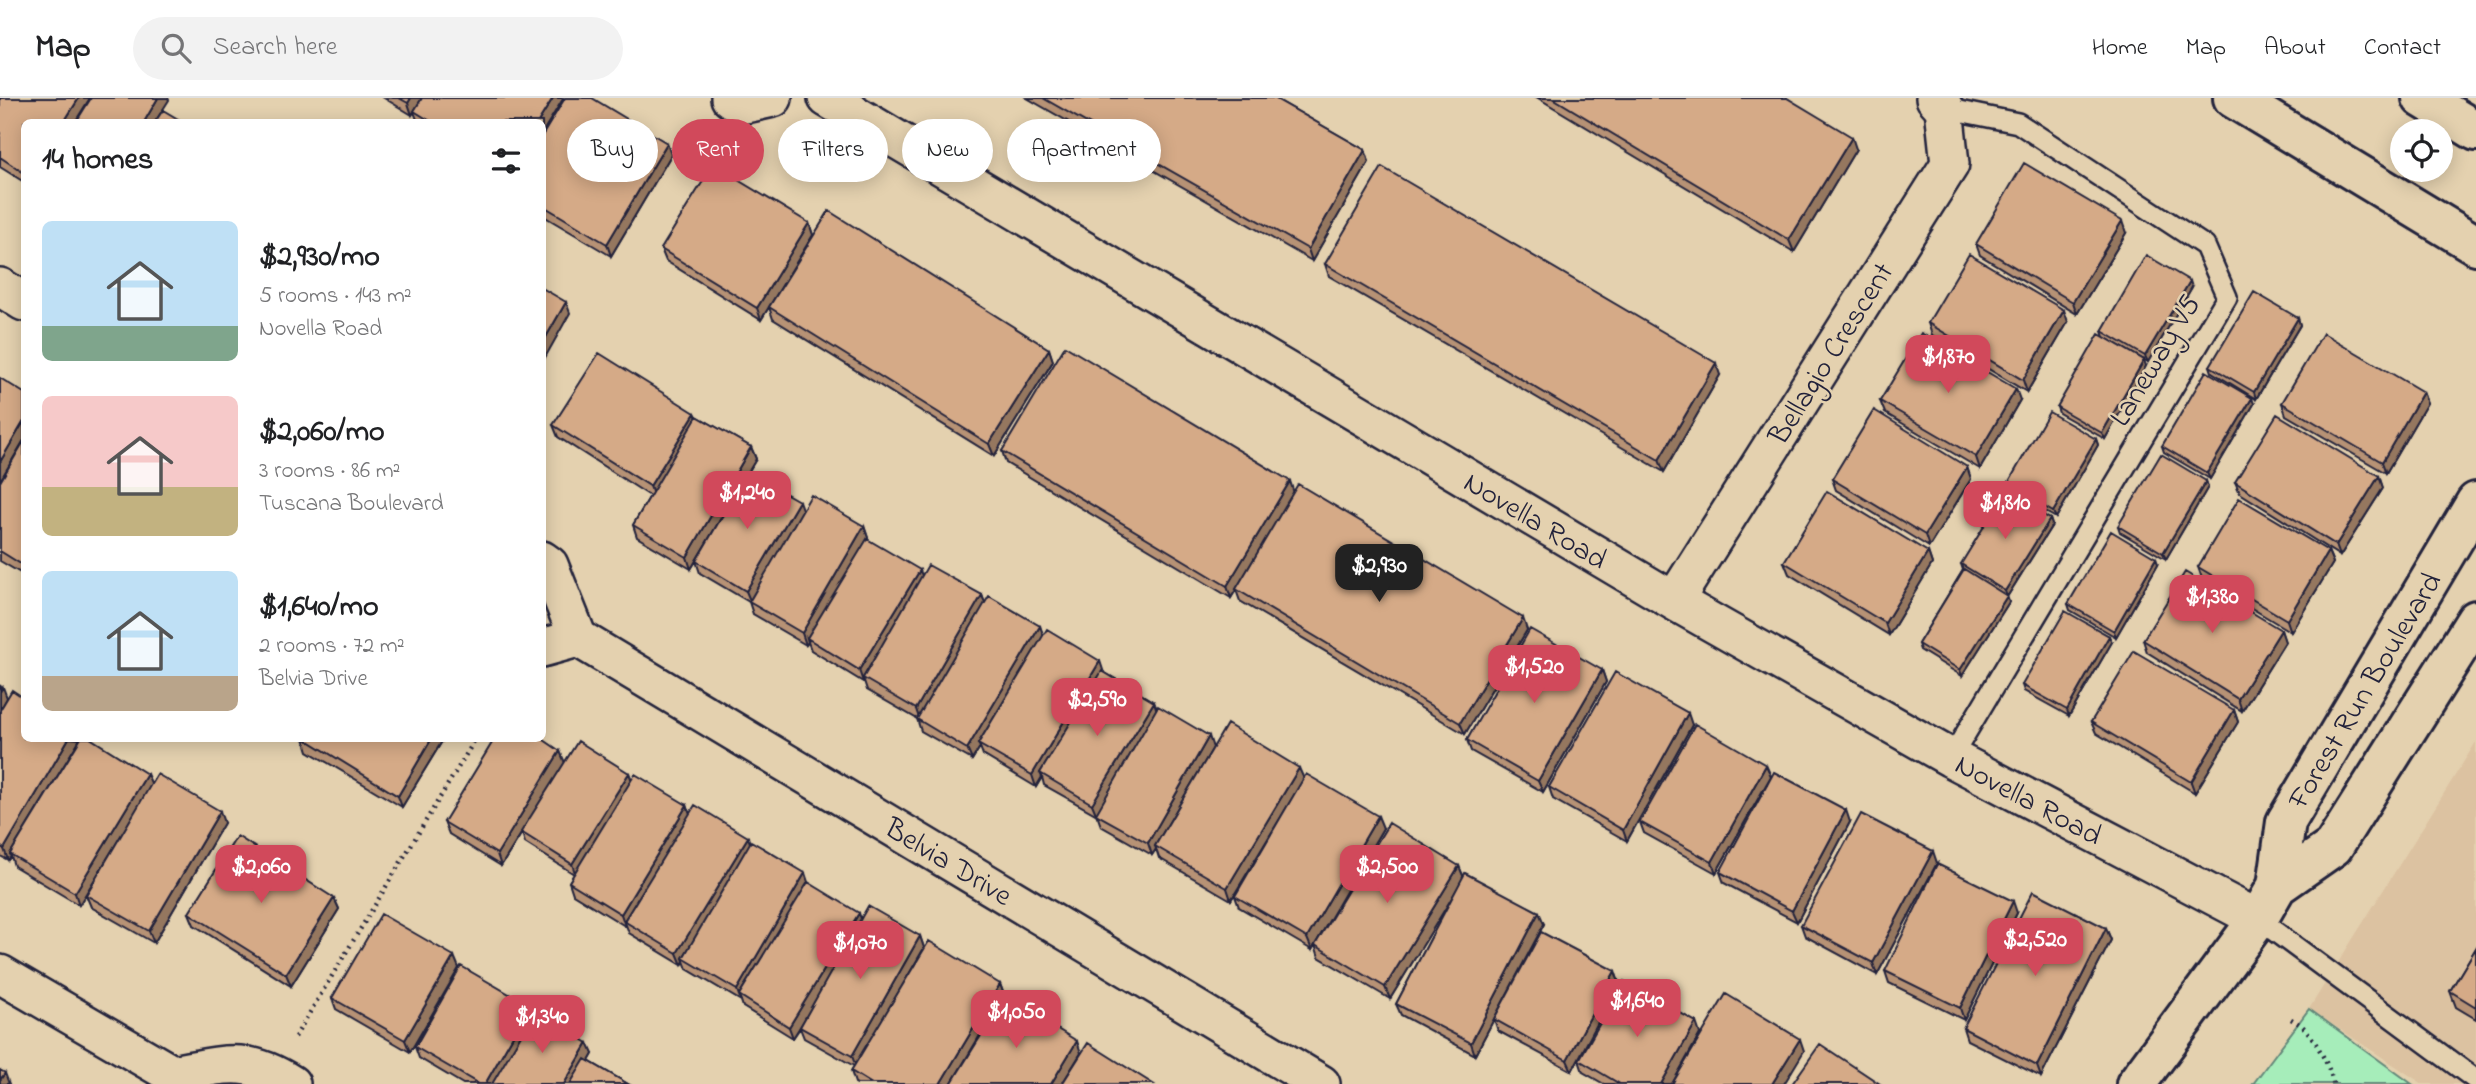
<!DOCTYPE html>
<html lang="en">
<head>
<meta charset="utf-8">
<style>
	body { margin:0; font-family:"Indie Flower",sans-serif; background:#f2f2f2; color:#202124; height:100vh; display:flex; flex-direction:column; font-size:26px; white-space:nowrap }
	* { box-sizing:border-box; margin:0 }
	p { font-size:23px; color:#757577 }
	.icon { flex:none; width:38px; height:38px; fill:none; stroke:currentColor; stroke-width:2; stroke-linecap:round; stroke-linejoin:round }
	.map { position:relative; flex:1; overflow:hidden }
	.side { position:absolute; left:21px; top:21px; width:525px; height:623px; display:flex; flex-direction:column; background:#fff; border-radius:10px; box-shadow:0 4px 18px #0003 }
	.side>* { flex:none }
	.hud { position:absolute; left:567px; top:21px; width:665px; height:63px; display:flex; gap:14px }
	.buttons { position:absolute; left:2390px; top:21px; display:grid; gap:14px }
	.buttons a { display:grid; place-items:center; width:63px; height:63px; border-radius:50%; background:#fff; box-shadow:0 4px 18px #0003; font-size:35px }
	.price { position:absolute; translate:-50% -60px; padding:0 16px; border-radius:14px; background:#d1495b; color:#fff; font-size:23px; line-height:46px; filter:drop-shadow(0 2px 4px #0008) }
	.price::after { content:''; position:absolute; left:50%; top:42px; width:21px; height:16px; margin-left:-10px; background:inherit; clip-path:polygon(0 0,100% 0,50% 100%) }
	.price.on { background:#222; color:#fff }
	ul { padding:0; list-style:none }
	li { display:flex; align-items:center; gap:21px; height:175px; padding:0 21px }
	li span { display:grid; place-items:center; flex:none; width:196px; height:140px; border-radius:10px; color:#555 }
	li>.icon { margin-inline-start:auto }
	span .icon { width:84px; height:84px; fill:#fffc; stroke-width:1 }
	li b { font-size:30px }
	h2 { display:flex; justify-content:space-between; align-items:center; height:84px; padding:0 21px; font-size:30px }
	.tag { padding:0 24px; border-radius:32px; background:#fff; box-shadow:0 4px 18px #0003; font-size:24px; line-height:63px }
	.tag.on { background:#d1495b; color:#fff }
	header { display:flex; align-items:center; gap:42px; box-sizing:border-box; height:98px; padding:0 35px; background:#fff; border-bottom:2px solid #e0e0e0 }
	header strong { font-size:33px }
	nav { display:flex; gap:38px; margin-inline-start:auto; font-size:24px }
	.search { width:490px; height:63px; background:#f2f2f2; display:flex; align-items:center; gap:18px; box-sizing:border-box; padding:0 24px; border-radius:38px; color:#757577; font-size:26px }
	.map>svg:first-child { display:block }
	.built { fill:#dcc2a1 }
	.green { fill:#a6edba; stroke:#64887a; stroke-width:2 }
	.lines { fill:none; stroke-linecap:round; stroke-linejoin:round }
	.lane-casing { stroke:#22223b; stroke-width:24 }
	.street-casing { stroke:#22223b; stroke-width:42 }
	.secondary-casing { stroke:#22223b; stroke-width:44 }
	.path { stroke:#22223b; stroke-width:4.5; stroke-dasharray:2 5; stroke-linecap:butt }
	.lane { stroke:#e4d1af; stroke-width:19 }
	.street { stroke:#e4d1af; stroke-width:37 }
	.secondary { stroke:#e4d1af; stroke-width:38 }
	.wall { fill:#b79274; stroke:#22223b; stroke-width:2 }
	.shaded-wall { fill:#95775e; stroke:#22223b; stroke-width:2 }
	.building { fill:#d5aa87; stroke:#22223b; stroke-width:2 }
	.labels { text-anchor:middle; stroke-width:5; stroke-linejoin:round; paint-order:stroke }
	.street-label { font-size:30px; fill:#22223b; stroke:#e4d1af }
</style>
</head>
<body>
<header>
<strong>Map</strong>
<div class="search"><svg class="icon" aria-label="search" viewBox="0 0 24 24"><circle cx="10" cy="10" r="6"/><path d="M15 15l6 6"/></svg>Search here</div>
<nav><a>Home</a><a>Map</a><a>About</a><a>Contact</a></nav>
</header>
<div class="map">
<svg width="2476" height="986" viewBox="0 0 2476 986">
	<rect width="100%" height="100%" fill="#e4d1af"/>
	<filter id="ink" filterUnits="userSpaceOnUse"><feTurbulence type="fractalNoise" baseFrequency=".0143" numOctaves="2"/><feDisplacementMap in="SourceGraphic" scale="14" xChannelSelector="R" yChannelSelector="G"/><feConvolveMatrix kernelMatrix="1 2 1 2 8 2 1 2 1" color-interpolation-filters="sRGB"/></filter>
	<g filter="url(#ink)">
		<path class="built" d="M2476 644V986H2423L2309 911Z"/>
		<path class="green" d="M2309 911 2412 986H2253Z"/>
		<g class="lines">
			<g class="lane-casing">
				<path id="lane" d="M1944 10 2018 25 2205 148 2227 199 1951 660
					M2258 821 2476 982"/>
			</g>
			<g class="street-casing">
				<path id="street" d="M730 0 741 7 773 0
					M827 0 1674 503 1951 660 2258 821
					M0 189 24 204
					M542 462 549 467 578 540 1321 986
					M1674 503 1950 66 1944 10 1935 0
					M542 550 578 540
					M0 876 172 976 176 986
					M172 976C222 967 246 957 291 986"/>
			</g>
			<g class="secondary-casing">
				<path id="secondary" d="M2233 0 2476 147
					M2422 0 2476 33
					M2277 788 2333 749 2476 522
					M2136 986 2258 821 2277 788 2286 724 2476 404"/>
			</g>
			<path class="path" d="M2291 921C2296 924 2302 927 2305 931 2315 941 2332 972 2333 986
				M295 939 476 640"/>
			<use href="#lane" class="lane"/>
			<use href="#street" class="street"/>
			<use href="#secondary" class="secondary"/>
		</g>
		<path class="wall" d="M0 0H90L75 24H24V84L0 69Z
			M384 0H563V1L542 24H418L414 14 412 17Z
			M1027 0H1274L1365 52 1369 64 1312 163Z
			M1538 0H1787L1856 51 1794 154Z
			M542 38 671 57 611 158 542 117Z
			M809 125 813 137 781 189 1049 251 1053 263 994 358 773 221 769 209 761 222 666 163 661 151Z
			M2126 135 2077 216 1980 157 1976 146Z
			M1325 166 1720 277 1664 374 1329 178Z
			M2192 189 2148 264 2104 239 2102 233Z
			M2298 220 2300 227 2256 301 2212 274 2210 268Z
			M2068 224 2027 294 1932 237 1928 225Z
			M2146 268 2105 341 2059 315 2057 309Z
			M2423 294 2427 305 2386 375 2286 317 2282 305Z
			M2020 302 1980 371 1885 315 1880 303Z
			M2254 306 2210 381 2164 354 2162 348Z
			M695 315 697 318 751 349 756 361 748 374 802 412 864 428 868 440 867 441 922 478 982 497 985 505 1040 528 1043 538 1154 604 1157 611 1213 650 1303 681 1383 730 1312 852 1239 809 1235 798 1278 724 1231 802 1159 760 1156 751 1152 757 1101 728 1097 717 1044 687 1042 679 1036 689 983 657 980 649 972 662 921 633 917 621 867 592 864 583 863 584 811 552 808 544 806 547 753 516 749 504 700 475 696 463 691 471 637 439 633 427 650 398 558 339 553 327Z
			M2096 341 2098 347 2056 420 2009 393 2007 387Z
			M24 343V477L0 463V384Z
			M1002 353 1294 394 1527 532 1465 636 1240 503 1236 492 1231 500 1006 365Z
			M1967 369 1971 381 1929 449 1836 392 1832 381Z
			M2379 378 2383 390 2340 458 2240 395 2235 384Z
			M2206 383 2208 389 2166 461 2120 434 2118 428Z
			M2050 421 2052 427 2007 499 2009 504 1962 578 1920 552 1918 546 1963 472 1961 466Z
			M2328 453 2333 465 2291 534 2202 480 2198 469Z
			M1928 454 1932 466 1889 537 1789 476 1784 464Z
			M2158 466 2116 539 2070 512 2068 506Z
			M2281 532 2285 544 2242 613 2147 554 2143 542Z
			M2112 544 2069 618 2024 593 2022 587Z
			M1602 572 1606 584 1543 694 1471 653 1467 642Z
			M0 587 7 600 24 640H80L151 686 224 725 154 845 91 809 86 797 126 729 79 807 14 768 11 758 8 762 0 758Z
			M2234 612 2238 624 2195 695 2096 635 2091 624Z
			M1692 627 1627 743 1553 701 1549 689Z
			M304 640H444L402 709 308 653Z
			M565 664 629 675 632 682 687 707 690 716 750 745 861 820 920 838 924 850 910 875 1000 886 1004 897 951 986H857L855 985 851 973 854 968 804 940 800 930 793 940 743 909 741 903 687 871 684 863 682 867 629 835 626 827 625 828 573 796 569 784 574 776 525 745 522 735 501 768 449 736 444 724Z
			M1771 678 1716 775 1644 735 1640 724Z
			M1850 724 1797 824 1724 785 1720 774Z
			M1937 765 1877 877 1805 838 1801 827Z
			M1459 768 1463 778 1544 826 1475 957 1401 917 1396 906 1455 794 1390 901 1319 859 1315 847Z
			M334 800 339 811 291 888 194 827 189 815Z
			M2017 815 1964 922 1889 885 1885 873Z
			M2106 830 2111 842 2041 979 1967 942 1963 930Z
			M2476 850V921L2456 909 2450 893Z
			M459 870 410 954 336 911 332 900Z
			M1615 873 1619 885 1572 973 1498 933 1494 921Z
			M530 908 533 916 593 956 589 963 628 986H463L419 960 415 949Z
			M1700 936 1672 986H1604L1583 974 1579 962Z"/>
		<path class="shaded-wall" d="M79 0H90L75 24H64Z
			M158 0H168L169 2 155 24H144Z
			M411 0H422L412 17 408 5Z
			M553 0H563V1L542 35V24H538Z
			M1852 39 1856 51 1794 154 1789 142Z
			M667 45 671 57 611 158 607 146Z
			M1365 52 1369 64 1312 163 1308 151Z
			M2122 123 2126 135 2077 216 2073 204Z
			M809 125 813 137 761 222 757 210Z
			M2190 183 2192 189 2148 264 2145 258Z
			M566 204 570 215 542 265V246Z
			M2064 212 2068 224 2027 294 2023 282Z
			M2298 220 2300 227 2256 301 2254 294Z
			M1049 251 1053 263 994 358 989 346Z
			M2144 262 2146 268 2105 341 2102 335Z
			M1716 265 1720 277 1664 374 1659 362Z
			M2016 291 2020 302 1980 371 1976 359Z
			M2423 294 2427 305 2386 375 2382 364Z
			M2252 300 2254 306 2210 381 2207 375Z
			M695 315 700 327 654 400 650 388Z
			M24 323V342L0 383V364Z
			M2096 341 2098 347 2056 420 2053 414Z
			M751 349 756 361 691 471 687 459Z
			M1967 369 1971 381 1929 449 1925 437Z
			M2379 378 2383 390 2340 458 2336 447Z
			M1290 383 1294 395 1231 500 1227 488Z
			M2206 383 2208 389 2166 461 2163 455Z
			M799 403 803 414 751 505 746 493Z
			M2050 421 2052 427 2007 499 2005 493Z
			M864 428 868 440 809 542 807 540 808 544 806 547 802 535Z
			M2328 453 2333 465 2291 534 2287 522Z
			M1928 454 1932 466 1889 537 1885 525Z
			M2156 460 2158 466 2116 539 2114 533Z
			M920 472 924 484 863 580V584L859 572Z
			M982 497 986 509 920 623 916 611Z
			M2007 498 2009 504 1962 578 1960 572Z
			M1523 520 1527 532 1465 636 1460 625Z
			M1040 528 1044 539 978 646 980 649 972 662 967 651Z
			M2281 532 2285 544 2242 613 2238 601Z
			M2109 538 2112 544 2069 618 2067 612Z
			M1100 563 1104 575 1040 675 1042 679 1036 689 1032 677Z
			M1602 572 1606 584 1543 694 1538 683Z
			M3 589 7 600 0 613V594Z
			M1154 604 1158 616 1097 718 1092 706Z
			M2234 612 2238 624 2195 695 2191 684Z
			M1688 615 1692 627 1627 743 1623 732Z
			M1209 638 1213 650 1155 748 1156 751 1152 757 1148 745Z
			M69 640 80 641 10 756 11 758 8 762 4 751Z
			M432 640H444L402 709 398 698Z
			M560 653 565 665 501 768 497 756Z
			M1766 667 1771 678 1716 775 1712 764Z
			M1299 670 1304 681 1231 802 1227 790Z
			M629 675 633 686 576 778 572 766Z
			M147 676 152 687 79 807 75 795Z
			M687 707 691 719 624 823 625 828 621 816Z
			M1846 712 1850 724 1797 824 1792 813Z
			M220 713 224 725 154 845 149 833Z
			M1378 718 1383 730 1312 852 1307 840Z
			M748 739 752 751 683 860 684 863 682 867 677 855Z
			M1933 753 1937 765 1877 877 1873 865Z
			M1459 768 1464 780 1390 901 1385 889Z
			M805 775 809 787 739 897 741 903 737 892Z
			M334 800 339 811 291 888 286 876Z
			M2013 803 2017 815 1964 922 1960 910Z
			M1539 814 1544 826 1475 957 1471 945Z
			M859 815 863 827 793 940 789 929Z
			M2106 830 2111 842 2041 979 2037 968Z
			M920 838 924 850 856 969 852 958Z
			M454 858 459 870 410 954 405 942Z
			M1615 873 1619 885 1572 973 1567 962Z
			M1000 886 1004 897 951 986H940Z
			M530 908 535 920 496 986H485Z
			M1696 924 1700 936 1672 986H1661Z
			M1800 941 1804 953 1784 986H1772Z
			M1077 943 1081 955 1062 986H1051Z
			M588 945 593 956 576 986H564Z
			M5 975 9 986H0V982Z"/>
		<path class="building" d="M0 0H79L64 24H24V75L0 59Z
			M91 0H158L144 24H76Z
			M399 0H411L408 5Z
			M422 0H553L538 24H432L414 13Z
			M565 0H592L667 45 607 146 542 107V38Z
			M1043 0H1274L1365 52 1308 151Z
			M1553 0H1787L1852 39 1789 142Z
			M163 12 183 24H155Z
			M2024 65 2122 123 2073 204 1976 146Z
			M713 67 809 125 757 210 661 151Z
			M1382 69 1716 265 1659 362 1325 166Z
			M829 113 1049 251 989 346 769 209Z
			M1969 156 2064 212 2023 282 1928 225Z
			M2146 157 2190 183 2145 258 2102 233Z
			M542 190 566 204 542 246Z
			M2254 194 2298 220 2254 294 2210 268Z
			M1921 235 2016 291 1976 359 1880 303Z
			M2323 235 2423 294 2382 364 2282 305Z
			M2099 236 2144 262 2102 335 2057 309Z
			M1065 248 1290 383 1227 488 1002 353Z
			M599 255 695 315 650 388 553 327Z
			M2206 273 2252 300 2207 375 2162 348Z
			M0 280 24 295V323L0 364Z
			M1874 312 1967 369 1925 437 1832 381Z
			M2049 314 2096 341 2053 414 2007 387Z
			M2277 316 2379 378 2336 447 2235 384Z
			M697 318 751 349 687 459 633 427Z
			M24 343V468L0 453V384Z
			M2161 356 2206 383 2163 455 2118 428Z
			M748 374 799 403 746 493 696 463Z
			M1298 386 1523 520 1460 625 1236 491Z
			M1827 393 1928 454 1885 525 1784 464Z
			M2005 394 2050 421 2005 493 1961 466Z
			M811 397 864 428 802 535 749 504Z
			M2239 400 2328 453 2287 522 2198 469Z
			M2111 433 2156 460 2114 533 2068 506Z
			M867 441 920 472 859 572 807 540Z
			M928 467 982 497 916 611 863 580Z
			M1964 471 2007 498 1960 572 1918 546Z
			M2185 474 2281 532 2238 601 2143 542Z
			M989 498 1040 528 967 651 917 621Z
			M2065 513 2109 538 2067 612 2022 587Z
			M1047 531 1100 563 1032 677 978 646Z
			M1530 531 1602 572 1538 683 1467 642Z
			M2134 553 2234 612 2191 684 2091 624Z
			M1102 573 1154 604 1092 706 1040 675Z
			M1615 574 1688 615 1623 732 1549 689Z
			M12 592 24 600V640H69L4 751 0 748V612Z
			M1158 608 1209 638 1148 745 1096 716Z
			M1227 626 1299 670 1227 790 1155 748Z
			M1695 626 1766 667 1712 764 1640 724Z
			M81 640H90L147 676 75 795 10 756Z
			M304 640H432L398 698Z
			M495 640H541L560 653 497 756 444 724Z
			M578 643 629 675 572 766 521 734Z
			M1774 674 1846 712 1792 813 1720 774Z
			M157 676 220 713 149 833 86 797Z
			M635 676 687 707 621 816 569 784Z
			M1306 676 1378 718 1307 840 1235 798Z
			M695 707 748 739 677 855 624 823Z
			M1861 716 1933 753 1873 865 1801 827Z
			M1389 725 1459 768 1385 889 1315 847Z
			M237 738 334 800 286 876 189 815Z
			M751 743 805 775 737 892 683 860Z
			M1937 766 2013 803 1960 910 1885 873Z
			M1465 775 1539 814 1471 945 1396 906Z
			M808 784 859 815 789 929 739 897Z
			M2033 793 2106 830 2037 968 1963 930Z
			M868 808 920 838 852 958 800 929Z
			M381 816 454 858 405 942 332 900Z
			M1541 834 1615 873 1567 962 1494 921Z
			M929 843 1000 886 940 986H872L851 973Z
			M2476 850V909L2450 893Z
			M461 868 530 908 485 986H479L415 949Z
			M1624 883 1696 924 1661 986H1620L1579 962Z
			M1726 896 1800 941 1772 986H1672Z
			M1005 899 1077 943 1051 986H951Z
			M535 913 588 945 564 986H492Z
			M1088 945 1153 986H1062Z
			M1820 946 1880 986H1792Z
			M585 961 628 986H570Z
			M0 972 5 975 0 982Z"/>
	</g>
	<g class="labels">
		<g class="street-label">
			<text transform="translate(1830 255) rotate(-58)" y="10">Bellagio Crescent</text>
			<text transform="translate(2154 262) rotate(-59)" y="10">Laneway V5</text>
			<text transform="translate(1536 422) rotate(31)" y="10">Novella Road</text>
			<text transform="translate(2364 592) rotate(-59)" y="10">Forest Run Boulevard</text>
			<text transform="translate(2029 701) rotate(28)" y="10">Novella Road</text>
			<text transform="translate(949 763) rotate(31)" y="10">Belvia Drive</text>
		</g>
	</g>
</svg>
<div class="buttons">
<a><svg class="icon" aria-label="locate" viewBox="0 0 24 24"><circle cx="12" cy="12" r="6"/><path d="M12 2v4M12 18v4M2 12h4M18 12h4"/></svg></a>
</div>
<b class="price" style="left:1948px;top:297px">$1,870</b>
<b class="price" style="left:747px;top:433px">$1,240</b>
<b class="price" style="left:2005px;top:443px">$1,810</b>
<b class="price on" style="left:1379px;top:506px">$2,930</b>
<b class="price" style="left:2212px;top:537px">$1,380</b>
<b class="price" style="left:1534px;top:607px">$1,520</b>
<b class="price" style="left:1097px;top:640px">$2,590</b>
<b class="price" style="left:261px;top:807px">$2,060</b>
<b class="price" style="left:1387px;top:807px">$2,500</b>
<b class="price" style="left:2035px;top:880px">$2,520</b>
<b class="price" style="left:860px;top:883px">$1,070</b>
<b class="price" style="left:1637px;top:941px">$1,640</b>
<b class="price" style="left:1016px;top:952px">$1,050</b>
<b class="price" style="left:542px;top:957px">$1,340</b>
<div class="hud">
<a class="tag">Buy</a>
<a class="tag on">Rent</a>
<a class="tag">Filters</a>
<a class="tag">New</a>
<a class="tag">Apartment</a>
</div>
<section class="side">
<h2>14 homes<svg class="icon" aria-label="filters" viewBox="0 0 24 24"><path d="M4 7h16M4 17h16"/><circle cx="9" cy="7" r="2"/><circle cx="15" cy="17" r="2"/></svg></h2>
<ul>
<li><span style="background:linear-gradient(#bfe0f5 75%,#7fa58c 0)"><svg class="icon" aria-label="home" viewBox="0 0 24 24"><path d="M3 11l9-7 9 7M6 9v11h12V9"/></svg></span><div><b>$2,930/mo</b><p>5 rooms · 143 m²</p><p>Novella Road</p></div></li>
<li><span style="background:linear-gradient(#f6c9c9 65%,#c2b280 0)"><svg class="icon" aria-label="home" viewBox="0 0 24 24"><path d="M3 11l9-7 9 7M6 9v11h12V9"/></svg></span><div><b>$2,060/mo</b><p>3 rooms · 86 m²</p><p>Tuscana Boulevard</p></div></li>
<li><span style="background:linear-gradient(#bfe0f5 75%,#b9a48a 0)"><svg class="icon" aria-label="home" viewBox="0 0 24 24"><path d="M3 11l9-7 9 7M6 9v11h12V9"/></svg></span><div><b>$1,640/mo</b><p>2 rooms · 72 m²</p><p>Belvia Drive</p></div></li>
</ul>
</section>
</div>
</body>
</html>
